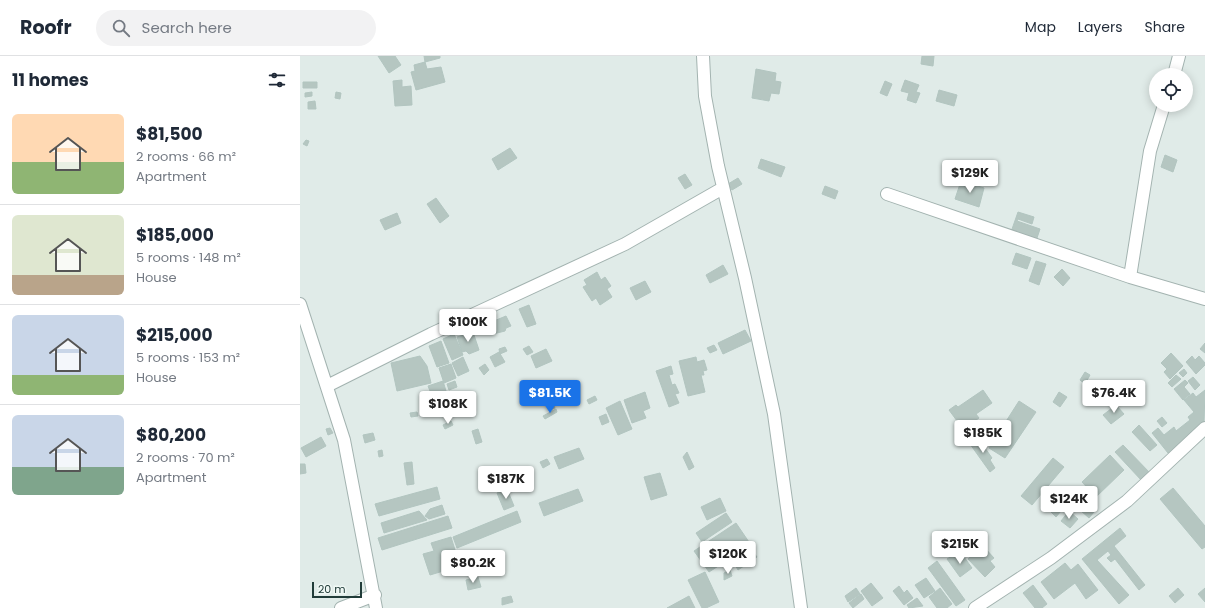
<!DOCTYPE html>
<html lang="en">
<head>
<meta charset="utf-8">
<style>
	body { margin:0; font-family:Poppins,sans-serif; background:#f2f2f3; color:#1f2937; height:100vh; display:flex; flex-direction:column; font-size:15px; white-space:nowrap }
	* { box-sizing:border-box; margin:0 }
	p { font-size:13px; color:#747a83 }
	.icon { flex:none; width:22px; height:22px; fill:none; stroke:currentColor; stroke-width:2; stroke-linecap:round; stroke-linejoin:round }
	.map { position:relative; flex:1; overflow:hidden }
	.side { display:flex; flex-direction:column; background:#fff; width:300px }
	.side>* { flex:none }
	.tools { position:absolute; left:849px; top:12px; display:grid; gap:8px }
	.tools a { display:grid; place-items:center; width:44px; height:44px; border-radius:50%; background:#fff; box-shadow:0 2px 10px #0003; font-size:20px }
	.scale { position:absolute; left:12px; bottom:10px; width:50px; box-sizing:border-box; padding-left:4px; border:2px solid #213c39; border-top:0; font-size:11px; line-height:14px; white-space:nowrap; color:#213c39; -webkit-text-stroke:3px #f0f8f5; paint-order:stroke }
	.price { position:absolute; translate:-50% -34px; padding:0 9px; border-radius:4px; background:#fff; color:#222; font-size:13px; line-height:26px; filter:drop-shadow(0 1px 2px #0008) }
	.price::after { content:''; position:absolute; left:50%; top:24px; width:12px; height:9px; margin-left:-6px; background:inherit; clip-path:polygon(0 0,100% 0,50% 100%) }
	.price.active { background:#1a73e8; color:#fff }
	ul { padding:0; list-style:none }
	li { display:flex; align-items:center; gap:12px; height:100px; padding:0 12px }
	li+li { border-top:1px solid #e0e1e3 }
	li span { display:grid; place-items:center; flex:none; width:112px; height:80px; border-radius:6px; color:#555 }
	li>.icon { margin-inline-start:auto }
	span .icon { width:48px; height:48px; fill:#fffc; stroke-width:1 }
	li b { font-size:17px }
	h2 { display:flex; justify-content:space-between; align-items:center; height:48px; padding:0 12px; font-size:17px }
	header { display:flex; align-items:center; gap:24px; box-sizing:border-box; height:56px; padding:0 20px; background:#fff; border-bottom:1px solid #e0e1e3 }
	header strong { font-size:19px }
	nav { display:flex; gap:22px; margin-inline-start:auto; font-size:14px }
	.search { width:280px; height:36px; background:#f2f2f3; display:flex; align-items:center; gap:10px; box-sizing:border-box; padding:0 14px; border-radius:22px; color:#747a83; font-size:15px }
	main { display:flex; flex:1; min-height:0 }
	.map>svg:first-child { display:block }
	.building { fill:#b5c6c1; stroke:#b2c5c0 }
	.lines { fill:none; stroke-linecap:round; stroke-linejoin:round }
	.street-casing { stroke:#a3b3b0; stroke-width:14 }
	.street { stroke:#fff; stroke-width:12 }
</style>
</head>
<body>
<header>
<strong>Roofr</strong>
<div class="search"><svg class="icon" aria-label="search" viewBox="0 0 24 24"><circle cx="10" cy="10" r="6"/><path d="M15 15l6 6"/></svg>Search here</div>
<nav><a>Map</a><a>Layers</a><a>Share</a></nav>
</header>
<main>
<section class="side">
<h2>11 homes<svg class="icon" aria-label="filters" viewBox="0 0 24 24"><path d="M4 7h16M4 17h16"/><circle cx="9" cy="7" r="2"/><circle cx="15" cy="17" r="2"/></svg></h2>
<ul>
<li><span style="background:linear-gradient(#ffd9b3 60%,#8fb573 0)"><svg class="icon" aria-label="home" viewBox="0 0 24 24"><path d="M3 11l9-7 9 7M6 9v11h12V9"/></svg></span><div><b>$81,500</b><p>2 rooms · 66 m²</p><p>Apartment</p></div></li>
<li><span style="background:linear-gradient(#dfe7d0 75%,#b9a48a 0)"><svg class="icon" aria-label="home" viewBox="0 0 24 24"><path d="M3 11l9-7 9 7M6 9v11h12V9"/></svg></span><div><b>$185,000</b><p>5 rooms · 148 m²</p><p>House</p></div></li>
<li><span style="background:linear-gradient(#c9d6e8 75%,#8fb573 0)"><svg class="icon" aria-label="home" viewBox="0 0 24 24"><path d="M3 11l9-7 9 7M6 9v11h12V9"/></svg></span><div><b>$215,000</b><p>5 rooms · 153 m²</p><p>House</p></div></li>
<li><span style="background:linear-gradient(#c9d6e8 65%,#7fa58c 0)"><svg class="icon" aria-label="home" viewBox="0 0 24 24"><path d="M3 11l9-7 9 7M6 9v11h12V9"/></svg></span><div><b>$80,200</b><p>2 rooms · 70 m²</p><p>Apartment</p></div></li>
</ul>
</section>
<div class="map">
<svg width="905" height="552" viewBox="0 0 905 552">
	<rect width="100%" height="100%" fill="#e0ebe8"/>
	<path class="building" d="M78 0H95L101 9 89 17Z
		M124 0H140V2L125 6Z
		M622 0H634L633 10 621 8Z
		M125 6 127 13 141 11 145 26 116 34 111 16 115 15 114 9Z
		M456 13 476 17 475 25 481 26 479 38 471 37 469 45 452 42Z
		M102 24V31L111 30 112 49 95 50 93 25Z
		M605 24 619 29 616 36 620 37 616 47 607 44 609 37 601 35Z
		M585 25 592 28 587 40 580 37Z
		M3 26H17V32H3Z
		M639 34 657 39 654 50 636 45Z
		M12 36V40L5 41V37Z
		M36 36 41 37 40 43 35 42Z
		M15 45 16 53H8V46Z
		M6 84 9 85 7 90 3 88Z
		M210 92 217 102 198 114 192 103Z
		M865 99 877 104 873 116 861 111Z
		M461 103 485 111 481 121 458 112Z
		M682 107 692 110 690 117 681 115Z
		M385 118 392 129 385 133 378 122Z
		M438 122 442 128 432 134 428 128Z
		M661 125 684 132 679 151 655 143Z
		M525 130 538 135 535 143 522 138Z
		M136 142 149 160 140 167 127 148Z
		M718 156 734 161 732 168 718 163 717 165 740 173 736 185 711 176Z
		M97 157 101 167 85 174 80 164Z
		M716 197 731 202 727 213 712 208Z
		M736 205 746 208 739 229 729 225Z
		M423 209 428 218 410 227 406 219Z
		M762 213 770 222 763 230 754 221Z
		M297 216 301 224 305 221 311 230 307 233 312 241 300 249 296 242 292 245 283 231 287 229 284 224Z
		M345 225 351 236 336 244 330 232Z
		M229 249 236 268 227 271 219 253Z
		M206 260 211 270 206 272 205 275 193 278 189 267Z
		M445 274 451 285 423 298 418 287Z
		M173 276 179 294 169 298 166 295 162 296 157 281Z
		M154 278 163 299 152 304 143 283Z
		M141 285 149 307 137 311 129 290Z
		M905 287V297L900 293Z
		M414 289 417 294 410 297 407 292Z
		M229 290 233 296 227 299 223 293Z
		M205 291 207 295 200 298 199 293Z
		M246 293 252 305 236 312 231 300Z
		M199 296 205 306 195 311 190 301Z
		M871 297 883 310 870 323 864 316 867 313 861 307Z
		M120 300 127 310 131 327 97 335 91 307Z
		M892 300 895 304 899 300 905 307V309L896 318 886 306Z
		M163 301 169 315 158 320 152 307Z
		M396 301 397 306 404 304 407 314 403 315 404 319H401L405 336 388 340 379 305Z
		M151 308 156 322 144 327 139 312Z
		M185 308 189 314 184 319 179 312Z
		M371 310 373 318 369 319 372 329 375 328 379 337 375 338 379 347 369 351 356 315Z
		M884 313 887 317 883 321 879 317Z
		M785 316 790 319 785 328 780 324Z
		M876 319 881 323 872 331 868 327Z
		M893 321 900 329 895 334 888 325Z
		M885 324 888 327 884 331 890 338 883 344 874 333Z
		M143 325 146 335 132 340 128 330Z
		M155 325 157 331 149 334 147 328Z
		M811 329 820 338 811 348 801 339Z
		M683 334 692 347 676 358 679 362 669 369 666 365 660 369 649 354 656 349 658 351Z
		M905 334 904 367 868 397 852 377 858 372 864 379 874 371 876 375 890 364 888 361 894 356 884 344 893 337 896 341Z
		M345 336 350 352 343 355 346 362 332 367 324 344Z
		M759 336 767 341 760 351 753 346Z
		M254 339 256 343 252 346 250 342Z
		M160 340 163 347 155 350 152 343Z
		M295 340 297 344 289 348 287 344Z
		M320 345 332 373 318 379 306 352Z
		M719 345 736 356 705 402 689 392Z
		M252 347 255 352 252 353 250 348Z
		M816 349 824 358 811 368 803 359Z
		M256 353 257 356 245 363 243 360Z
		M117 356 118 360 111 361 110 357Z
		M306 358 309 366 302 369 299 361Z
		M862 361 867 367 862 371 857 365Z
		M151 365 153 369 145 373 143 369Z
		M839 369 857 389 850 395 832 376Z
		M30 372 33 377 28 379 26 373Z
		M178 373 182 386 176 388 172 375Z
		M73 377 75 384 65 387 63 379Z
		M21 381 26 390 6 401 1 392Z
		M678 382 692 402 690 404 695 412 690 416 670 388Z
		M823 389 850 417 842 425 815 396Z
		M279 392 284 403 259 413 254 401Z
		M82 394 83 400 79 401 78 395Z
		M387 396 394 411 389 414 383 401Z
		M810 399 824 414 796 441 782 426Z
		M753 402 764 411 732 449 721 440Z
		M247 403 250 408 243 412 240 406Z
		M112 406 114 428 107 429 104 407Z
		M0 408H5L6 417 0 418Z
		M360 417 367 439 351 444 344 421Z
		M137 431 140 443 79 460 75 448Z
		M873 432 905 470V491L902 493 860 443Z
		M207 433 214 450 204 454 197 437Z
		M278 433 283 445 244 460 239 447Z
		M777 433 787 441 778 452 768 443Z
		M420 442 426 455 407 464 401 451Z
		M786 448 794 456 789 462 780 454Z
		M142 449 145 458 129 463 125 460 130 453Z
		M756 451 761 455 756 461 751 456Z
		M119 455 127 464 84 477 81 467Z
		M217 455 221 466 157 492 153 481Z
		M769 455 778 463 770 472 761 465Z
		M426 457 432 466 402 486 396 477Z
		M148 460 152 472 82 494 78 482Z
		M436 467 451 489 409 516 394 495Z
		M820 472 826 480 814 490 845 529 839 534 815 503 811 506 807 502 811 499 808 495 797 504 829 539 819 548 782 503Z
		M151 481 160 510 130 519 123 498 134 495 131 487Z
		M683 490 694 502 690 505 695 511 685 521 668 503Z
		M451 493 457 501 438 514 433 505Z
		M655 498 660 504 664 501 672 512 660 521 647 503Z
		M637 505 665 544 656 550 628 512Z
		M765 507 771 514 778 508 798 534 786 543 775 527 754 543 741 526Z
		M430 514 432 520 424 524V517Z
		M405 516 419 546 406 552H402L388 524Z
		M178 521 181 531 168 534 166 524Z
		M626 522 635 535 624 542 615 529Z
		M571 527 583 542 572 550 561 535Z
		M733 529 747 548 742 552H735L723 537Z
		M599 530 604 537 607 534 613 542 604 549 593 535Z
		M556 532 560 538 548 546 545 540Z
		M640 532 652 548 647 552H637L629 541Z
		M878 532 884 539 875 547 869 540Z
		M905 532V546L898 538Z
		M561 538 564 543 553 552 549 547Z
		M211 540 213 546 202 549V542Z
		M389 540 395 552H367Z
		M617 542 623 550 609 552 607 549Z"/>
	<g class="lines">
		<g class="street-casing">
			<path id="street" d="M403 0 405 40 418 110 445 222 474 358 501 552
				M874 19 879 0
				M587 138 830 221 905 243
				M830 221 850 95 864 49
				M0 248 44 384 76 552
				M27 330 131 278 325 188 423 132
				M41 552 75 539
				M675 552 751 502 827 445 905 372"/>
		</g>
		<use href="#street" class="street"/>
	</g>
</svg>
<div class="tools">
<a><svg class="icon" aria-label="locate" viewBox="0 0 24 24"><circle cx="12" cy="12" r="6"/><path d="M12 2v4M12 18v4M2 12h4M18 12h4"/></svg></a>
</div>
<div class="scale">20 m</div>
<b class="price" style="left:670px;top:138px">$129K</b>
<b class="price" style="left:168px;top:287px">$100K</b>
<b class="price active" style="left:250px;top:358px">$81.5K</b>
<b class="price" style="left:814px;top:358px">$76.4K</b>
<b class="price" style="left:148px;top:369px">$108K</b>
<b class="price" style="left:683px;top:398px">$185K</b>
<b class="price" style="left:206px;top:444px">$187K</b>
<b class="price" style="left:769px;top:464px">$124K</b>
<b class="price" style="left:660px;top:509px">$215K</b>
<b class="price" style="left:428px;top:519px">$120K</b>
<b class="price" style="left:173px;top:528px">$80.2K</b>
</div>
</main>
</body>
</html>
